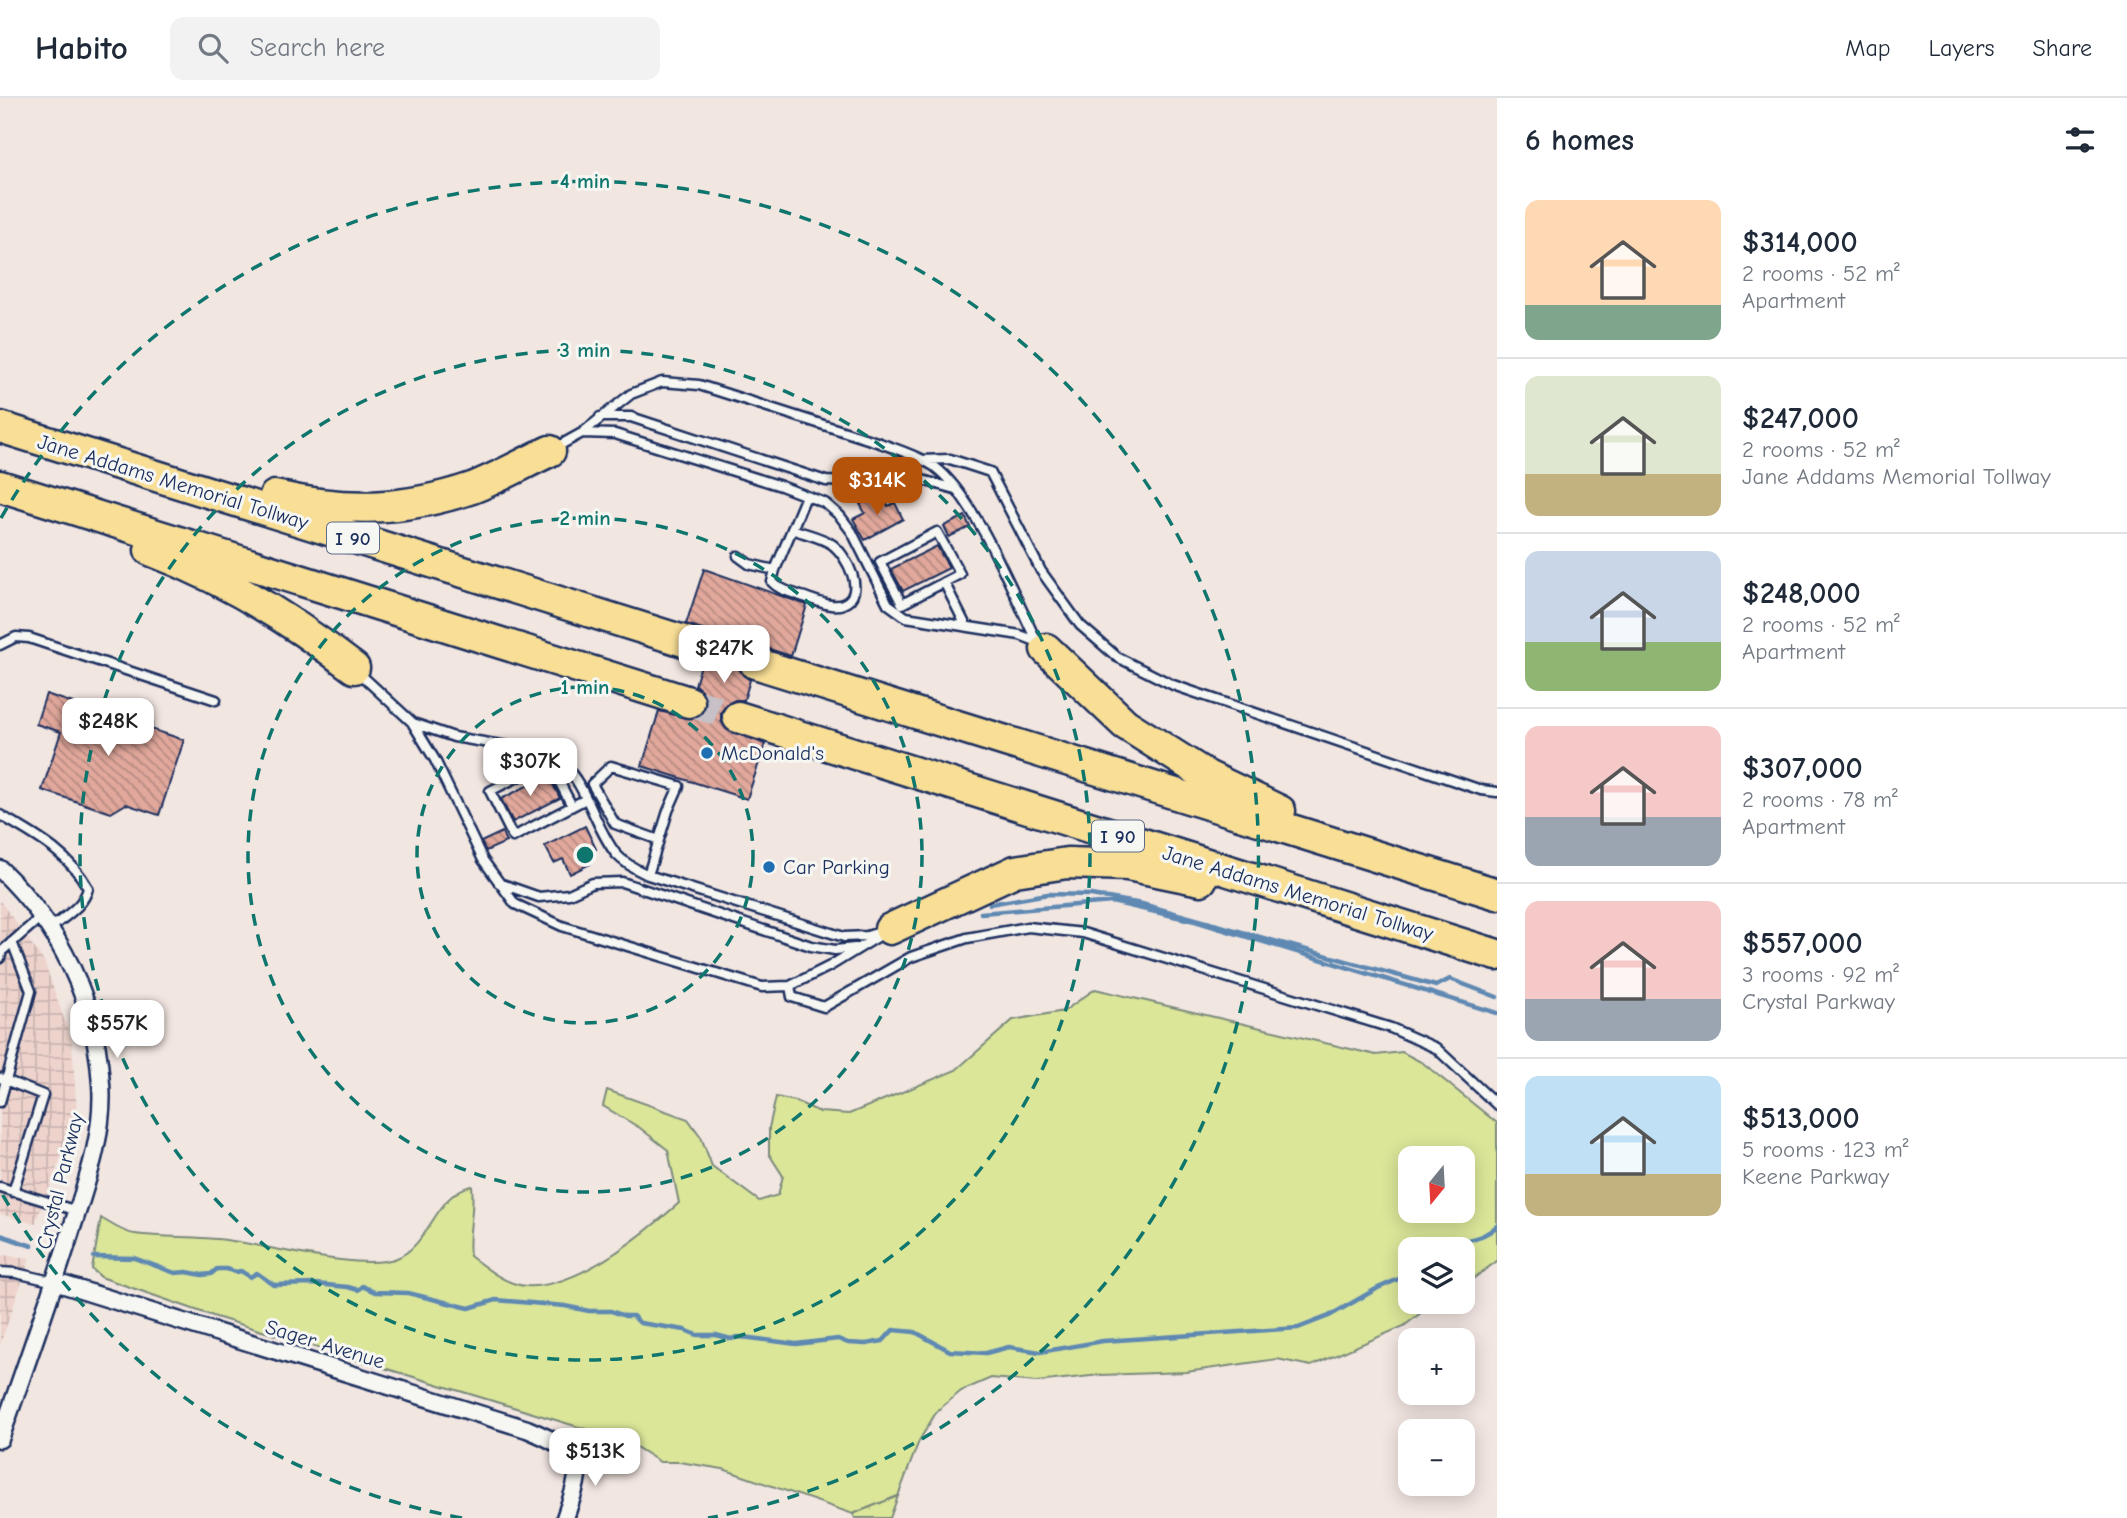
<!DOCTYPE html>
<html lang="en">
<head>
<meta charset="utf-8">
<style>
	body { margin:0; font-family:"Comic Neue",sans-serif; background:#f2f2f3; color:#1f2937; height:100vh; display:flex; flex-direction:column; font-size:26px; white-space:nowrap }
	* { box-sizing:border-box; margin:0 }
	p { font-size:23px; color:#747a83 }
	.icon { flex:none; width:38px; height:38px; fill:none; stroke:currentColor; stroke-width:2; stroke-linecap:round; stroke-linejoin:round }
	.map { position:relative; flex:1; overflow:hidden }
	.details { display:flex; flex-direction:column; background:#fff; width:630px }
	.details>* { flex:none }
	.needle { width:46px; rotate:198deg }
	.controls { position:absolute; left:1398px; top:1048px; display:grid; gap:14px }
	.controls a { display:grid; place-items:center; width:77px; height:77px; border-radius:14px; background:#fff; box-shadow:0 4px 18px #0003; font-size:35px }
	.price { position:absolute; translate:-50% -60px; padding:0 16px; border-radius:14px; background:#fff; color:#222; font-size:23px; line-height:46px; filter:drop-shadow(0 2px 4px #0008) }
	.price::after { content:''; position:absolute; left:50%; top:42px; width:21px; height:16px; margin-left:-10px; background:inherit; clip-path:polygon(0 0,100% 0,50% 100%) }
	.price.current { background:#b45309; color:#fff }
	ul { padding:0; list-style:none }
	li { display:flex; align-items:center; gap:21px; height:175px; padding:0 28px }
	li+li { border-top:2px solid #e0e1e3 }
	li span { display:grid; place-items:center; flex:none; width:196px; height:140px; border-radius:14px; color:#555 }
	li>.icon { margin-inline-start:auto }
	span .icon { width:84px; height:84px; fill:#fffc; stroke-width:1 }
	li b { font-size:30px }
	h2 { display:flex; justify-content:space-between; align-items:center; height:84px; padding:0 28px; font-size:30px }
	header { display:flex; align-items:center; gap:42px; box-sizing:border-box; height:98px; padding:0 35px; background:#fff; border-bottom:2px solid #e0e1e3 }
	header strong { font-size:33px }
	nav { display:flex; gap:38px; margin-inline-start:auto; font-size:24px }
	.search { width:490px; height:63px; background:#f2f2f3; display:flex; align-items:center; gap:18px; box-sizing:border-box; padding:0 24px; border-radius:14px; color:#747a83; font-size:26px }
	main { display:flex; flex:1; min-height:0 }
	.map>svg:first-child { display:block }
	.industrial { fill:url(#industrial-grid) }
	.grass { fill:#dbe699; stroke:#7b8a7c; stroke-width:2; fill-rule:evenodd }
	.forest { fill:url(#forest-crowns); stroke:#7b8a7c; stroke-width:2 }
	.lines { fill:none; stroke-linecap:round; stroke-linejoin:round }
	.stream { stroke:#5e89b2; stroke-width:4.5 }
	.building { fill:url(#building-back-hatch); stroke:#1b2f5e; stroke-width:2 }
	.motorway-tunnel { stroke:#c7c1c7; stroke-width:30; stroke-dasharray:30 15; stroke-linecap:butt }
	.service-casing { stroke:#1b2f5e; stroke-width:13 }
	.minor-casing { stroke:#1b2f5e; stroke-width:21 }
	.motorway-casing { stroke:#1b2f5e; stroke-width:35 }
	.service { stroke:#f6f6f2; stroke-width:8 }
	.minor { stroke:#f6f6f2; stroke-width:16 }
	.motorway { stroke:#f9df96; stroke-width:30 }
	.ring { fill:none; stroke:#0f766e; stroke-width:3.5; stroke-dasharray:12 9 }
	.poi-dot { fill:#1f6fb2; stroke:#f6f6f2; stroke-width:2.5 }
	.labels { text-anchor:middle; stroke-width:6; stroke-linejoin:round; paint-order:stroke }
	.shield { fill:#f6f6f2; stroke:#5d6b8a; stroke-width:2 }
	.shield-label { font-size:19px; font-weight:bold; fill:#1b2f5e }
	.street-label { font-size:21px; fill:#1b2f5e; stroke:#f6f6f2 }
	.poi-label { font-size:21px; fill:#1b2f5e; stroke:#f6f6f2; text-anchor:start }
	.centre { fill:#0f766e; stroke:#f6f6f2; stroke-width:3.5 }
	.ring-label { font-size:21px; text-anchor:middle; font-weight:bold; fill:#0f766e; stroke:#f6f6f2; stroke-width:6; stroke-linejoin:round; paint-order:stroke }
</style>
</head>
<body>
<header>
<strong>Habito</strong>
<div class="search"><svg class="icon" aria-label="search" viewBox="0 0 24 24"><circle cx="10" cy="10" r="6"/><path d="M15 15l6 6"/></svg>Search here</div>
<nav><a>Map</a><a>Layers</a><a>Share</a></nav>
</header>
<main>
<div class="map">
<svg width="1497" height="1420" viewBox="0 0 1497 1420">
	<defs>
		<pattern id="industrial-grid" width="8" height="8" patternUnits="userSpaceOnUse" patternTransform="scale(1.75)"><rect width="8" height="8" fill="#edd3cc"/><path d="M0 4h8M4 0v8" fill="none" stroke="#cbb5b2"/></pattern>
		<pattern id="forest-crowns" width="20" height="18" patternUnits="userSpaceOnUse" patternTransform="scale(1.75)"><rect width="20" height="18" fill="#dbe699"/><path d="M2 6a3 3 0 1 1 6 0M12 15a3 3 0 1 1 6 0" fill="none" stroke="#bbc686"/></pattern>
		<pattern id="building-back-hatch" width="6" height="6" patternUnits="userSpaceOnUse" patternTransform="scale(1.75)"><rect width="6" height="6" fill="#e1a89b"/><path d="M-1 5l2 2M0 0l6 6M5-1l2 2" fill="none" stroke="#b68982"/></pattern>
	</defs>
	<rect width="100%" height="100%" fill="#f2e6e1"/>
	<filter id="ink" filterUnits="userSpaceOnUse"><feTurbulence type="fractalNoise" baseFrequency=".0143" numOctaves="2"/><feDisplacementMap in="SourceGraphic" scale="14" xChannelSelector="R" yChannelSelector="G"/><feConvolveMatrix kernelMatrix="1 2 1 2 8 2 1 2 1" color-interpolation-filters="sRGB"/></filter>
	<g filter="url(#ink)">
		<path class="industrial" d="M0 803 44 863 72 944 77 1018 35 1126 0 1116Z
			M0 1157 30 1160 0 1247Z"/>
		<path class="grass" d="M1095 891 1376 957 1402 954 1423 965 1497 1025V1163L1463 1188V1152H1410V1204H1435L1404 1228 1311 1268 1277 1261 1186 1274 1100 1277 1036 1284 991 1280 961 1293 937 1313 919 1343 898 1398 853 1416 723 1371 679 1364H660L628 1344 216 1219 101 1179 92 1171 101 1120C111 1126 124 1135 135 1136 165 1140 196 1138 226 1142 266 1147 362 1174 397 1160 430 1147 436 1094 472 1088 475 1112 467 1134 470 1158 486 1170 506 1187 526 1188 576 1191 643 1137 679 1105L668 1052 640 1030 603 1008 607 992 688 1021 701 1039 712 1068 759 1103 778 1097 783 1078 769 1056V1030L776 999 795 1003 820 1014 849 1016 956 972 1013 922 1064 913ZM1410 1060H1463V1113H1410Z"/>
		<path class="forest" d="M898 1398 890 1420H855L853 1416Z"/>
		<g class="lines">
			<path class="stream" d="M990 806 1048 796 1091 797 1142 806 1436 888 1450 881 1497 899
				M981 815 1112 804 1195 823 1497 915
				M0 1137 32 1148
				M1448 1152C1462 1138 1479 1145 1497 1128
				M94 1159 134 1160 175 1175 187 1174 202 1177 211 1176 217 1171H226L236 1174 241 1173 250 1179 257 1175 274 1187 315 1186 348 1189 358 1192 362 1188 375 1194 408 1195 469 1210 496 1202 565 1208 589 1213H611L625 1218H633L640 1225 685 1232 697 1237H716L731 1241 738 1239 750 1240 796 1246 838 1241 848 1245 866 1246 883 1243 893 1232 915 1234 950 1253 986 1255 1009 1249 1040 1254 1103 1243 1298 1230 1329 1218 1378 1190 1410 1176"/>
		</g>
		<path class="building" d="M881 395 888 408 895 405 903 421 865 442 853 421 865 415 860 406Z
			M965 418 970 429 949 439 944 428Z
			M937 448 949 470 903 493 891 471Z
			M704 471 807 507 791 558 760 548H751L743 553 738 560V569L743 577 750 582 744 602H735L727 606 721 614V623L726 631 765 646 747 701 642 668 659 613 692 621 700 617 705 610 706 600 701 592 695 587 701 567H709L717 563 722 556 723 547 719 539 712 534 686 526Z
			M46 596 115 619 117 612 153 624 151 631 184 642 159 717 126 706 111 715 42 692 61 634 36 626Z
			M548 677 560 700 513 724 501 701Z
			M585 728 596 751 585 756 590 766 570 776 563 761 554 765 545 748Z
			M502 734 506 744 486 753 481 744Z"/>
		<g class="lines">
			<path class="motorway-tunnel" d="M706 550 755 565
				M689 604 738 619"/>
			<g class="service-casing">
				<path id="service" d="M600 319H631L826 383 849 384 872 377 915 380 955 391
					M582 335 631 296 662 284 699 287 880 345C898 352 919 358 935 369 975 399 1013 495 1036 542
					M553 351 582 335 615 336 781 388 825 405 840 418 852 434 888 506 906 519 1020 537 1038 544
					M921 362 950 361 990 374 1041 473 1080 527 1117 559 1173 587 1481 692 1497 694
					M792 431C805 436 822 439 833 447 846 457 868 496 843 506 832 511 813 501 801 498 791 494 779 492 772 484L775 472 806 398
					M937 434 960 476 902 506 880 464Z
					M738 458 749 466 775 472
					M944 484 966 528
					M0 547 16 539 29 540 216 602
					M359 575 413 625 454 639 548 655C586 676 591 724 616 756 625 766 637 772 648 777L844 839 867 838 883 833
					M413 626 435 662 483 762 515 806 562 828 762 889 790 888 830 868 879 838
					M489 645 510 683 549 664 572 708
					M510 683 490 693 513 739 586 701
					M0 717C34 737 68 754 88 790 84 808 65 818 51 830
					M648 777 668 713 679 688 611 668 592 686 615 726 659 742
					M499 785 539 799 569 796 593 785 622 784 811 848 835 852 855 850
					M0 860 2 853 42 818
					M790 888 792 899 824 909 911 859 967 840 1028 829 1083 835 1391 930 1436 950 1497 1007
					M0 980 43 997 13 1094
					M0 1004 31 893 12 844
					M0 1089 77 1113
					M0 1174 16 1175 55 1184"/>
			</g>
			<g class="minor-casing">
				<path id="minor" d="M0 771C60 828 96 903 101 986 105 1036 85 1089 70 1136 48 1205 24 1273 0 1341
					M55 1184 527 1331C586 1356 585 1362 565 1420"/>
			</g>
			<g class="motorway-casing">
				<path id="motorway" d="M0 329 706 550
					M0 388 689 604
					M275 398C345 414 404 413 472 390 498 380 524 365 550 353
					M150 452C224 480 292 522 354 570
					M1046 551 1125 626 1207 678 1280 713
					M755 565 1497 796
					M738 619 1497 857
					M890 831 1015 773 1067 765 1128 767 1201 782"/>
			</g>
			<use href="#service" class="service"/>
			<use href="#minor" class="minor"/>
			<use href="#motorway" class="motorway"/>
		</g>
	</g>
	<g class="ring">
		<circle cx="585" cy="757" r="168"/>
		<circle cx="585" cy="757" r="337"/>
		<circle cx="585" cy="757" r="505"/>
		<path d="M462 1420A674 674 0 0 1 1 1094M1 420A674 674 0 1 1 708 1420"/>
	</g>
	<g class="poi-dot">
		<circle cx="707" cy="655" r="7"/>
		<circle cx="769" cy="769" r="7"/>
	</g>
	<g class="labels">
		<g class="shield">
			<rect x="327" y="424.5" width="52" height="31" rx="5"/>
			<rect x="1092" y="722.5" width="52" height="31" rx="5"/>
		</g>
		<g class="shield-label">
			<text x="353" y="447">I 90</text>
			<text x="1118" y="745">I 90</text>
		</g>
		<g class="street-label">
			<text transform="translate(173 384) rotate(17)" y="7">Jane Addams Memorial Tollway</text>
			<text transform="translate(1298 795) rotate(17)" y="7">Jane Addams Memorial Tollway</text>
			<text transform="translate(60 1083) rotate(-76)" y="7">Crystal Parkway</text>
			<text transform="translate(325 1246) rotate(17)" y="7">Sager Avenue</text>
		</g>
		<g class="poi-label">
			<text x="721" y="662">McDonald's</text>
			<text x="783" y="776">Car Parking</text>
		</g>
	</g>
	<circle cx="585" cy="757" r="10" class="centre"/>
	<g class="ring-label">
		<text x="585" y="90">4 min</text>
		<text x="585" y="259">3 min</text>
		<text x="585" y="427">2 min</text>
		<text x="585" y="596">1 min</text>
	</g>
</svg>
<div class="controls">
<a><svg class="needle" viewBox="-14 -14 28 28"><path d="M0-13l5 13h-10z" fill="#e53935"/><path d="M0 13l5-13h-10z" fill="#747a83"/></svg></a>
<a><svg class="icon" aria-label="layers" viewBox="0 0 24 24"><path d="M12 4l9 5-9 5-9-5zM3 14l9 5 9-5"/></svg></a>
<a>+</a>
<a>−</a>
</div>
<b class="price current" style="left:877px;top:419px">$314K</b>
<b class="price" style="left:724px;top:587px">$247K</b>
<b class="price" style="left:108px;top:660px">$248K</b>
<b class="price" style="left:530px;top:700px">$307K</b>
<b class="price" style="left:117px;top:962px">$557K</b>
<b class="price" style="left:595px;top:1390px">$513K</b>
</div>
<section class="details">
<h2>6 homes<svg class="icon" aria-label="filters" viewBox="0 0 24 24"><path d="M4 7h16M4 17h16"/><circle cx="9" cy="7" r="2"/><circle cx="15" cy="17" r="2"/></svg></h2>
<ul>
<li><span style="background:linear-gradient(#ffd9b3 75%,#7fa58c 0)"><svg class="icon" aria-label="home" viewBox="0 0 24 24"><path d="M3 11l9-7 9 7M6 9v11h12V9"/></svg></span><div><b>$314,000</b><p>2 rooms · 52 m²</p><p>Apartment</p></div></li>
<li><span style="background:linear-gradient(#dfe7d0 70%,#c2b280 0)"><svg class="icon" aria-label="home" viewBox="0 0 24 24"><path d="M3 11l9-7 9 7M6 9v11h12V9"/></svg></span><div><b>$247,000</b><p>2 rooms · 52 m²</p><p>Jane Addams Memorial Tollway</p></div></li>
<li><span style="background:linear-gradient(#c9d6e8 65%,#8fb573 0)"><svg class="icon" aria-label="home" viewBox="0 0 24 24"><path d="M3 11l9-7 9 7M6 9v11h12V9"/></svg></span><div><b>$248,000</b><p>2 rooms · 52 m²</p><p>Apartment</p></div></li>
<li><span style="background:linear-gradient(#f6c9c9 65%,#9aa5b1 0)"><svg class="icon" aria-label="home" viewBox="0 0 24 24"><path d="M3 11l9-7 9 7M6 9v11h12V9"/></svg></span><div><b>$307,000</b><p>2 rooms · 78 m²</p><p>Apartment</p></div></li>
<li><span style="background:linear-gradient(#f6c9c9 70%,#9aa5b1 0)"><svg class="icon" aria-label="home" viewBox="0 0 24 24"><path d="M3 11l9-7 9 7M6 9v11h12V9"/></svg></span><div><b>$557,000</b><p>3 rooms · 92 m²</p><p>Crystal Parkway</p></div></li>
<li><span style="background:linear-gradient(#bfe0f5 70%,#c2b280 0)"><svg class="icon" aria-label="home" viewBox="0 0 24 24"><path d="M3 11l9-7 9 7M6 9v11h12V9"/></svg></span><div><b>$513,000</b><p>5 rooms · 123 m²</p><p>Keene Parkway</p></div></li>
</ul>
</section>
</main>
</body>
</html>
